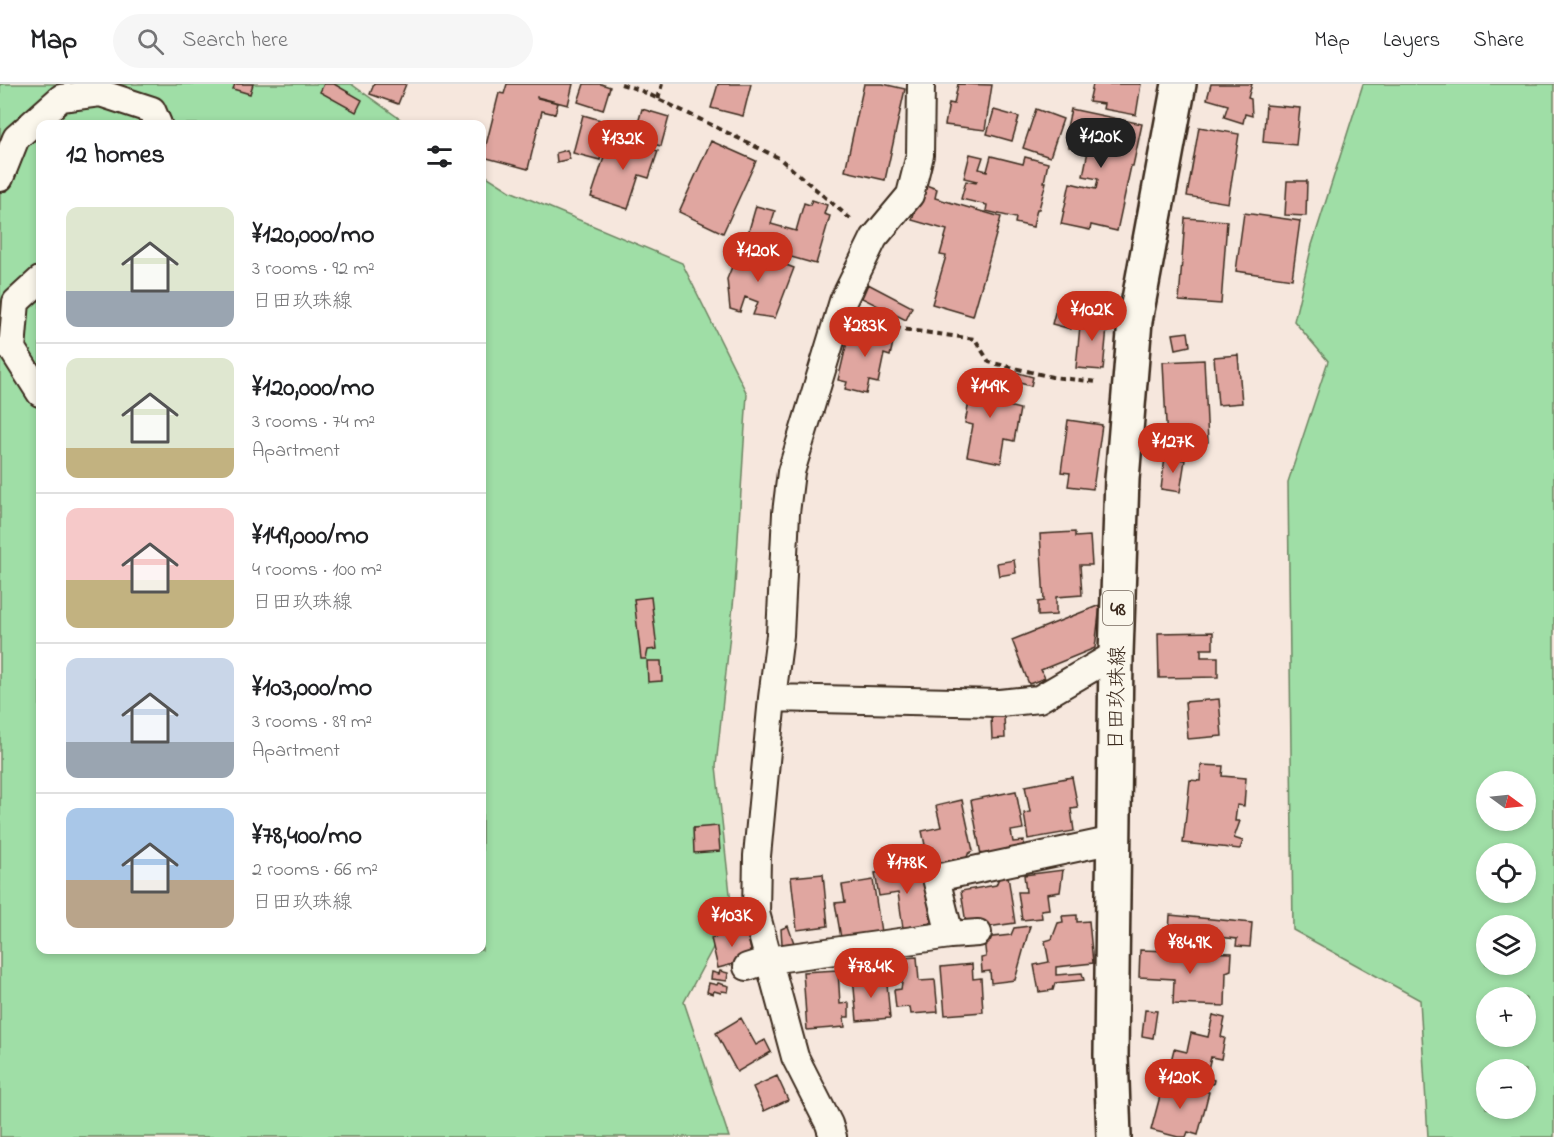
<!DOCTYPE html>
<html lang="en">
<head>
<meta charset="utf-8">
<style>
	body { margin:0; font-family:"Indie Flower","Klee One",sans-serif; background:#f6f6f6; color:#202124; height:100vh; display:flex; flex-direction:column; font-size:22px; white-space:nowrap }
	* { box-sizing:border-box; margin:0 }
	p { font-size:20px; color:#757577 }
	.icon { flex:none; width:33px; height:33px; fill:none; stroke:currentColor; stroke-width:2; stroke-linecap:round; stroke-linejoin:round }
	.map { position:relative; flex:1; overflow:hidden }
	.drawer { position:absolute; left:36px; top:36px; width:450px; height:834px; display:flex; flex-direction:column; background:#fff; border-radius:12px; box-shadow:0 3px 9px #0003 }
	.drawer>* { flex:none }
	.needle { width:39px; rotate:105deg }
	.buttons { position:absolute; left:1476px; top:687px; display:grid; gap:12px }
	.buttons a { display:grid; place-items:center; width:60px; height:60px; border-radius:50%; background:#fff; box-shadow:0 3px 9px #0003; font-size:30px }
	.price { position:absolute; translate:-50% -51px; padding:0 14px; border-radius:21px; background:#c8321e; color:#fff; font-size:20px; line-height:39px; filter:drop-shadow(0 2px 3px #0008) }
	.price::after { content:''; position:absolute; left:50%; top:36px; width:18px; height:14px; margin-left:-9px; background:inherit; clip-path:polygon(0 0,100% 0,50% 100%) }
	.price.on { background:#222; color:#fff }
	ul { padding:0; list-style:none }
	li { display:flex; align-items:center; gap:18px; height:150px; padding:0 30px }
	li+li { border-top:2px solid #e0e0e0 }
	li span { display:grid; place-items:center; flex:none; width:168px; height:120px; border-radius:12px; color:#555 }
	li>.icon { margin-inline-start:auto }
	span .icon { width:72px; height:72px; fill:#fffc; stroke-width:1 }
	li b { font-size:26px }
	h2 { display:flex; justify-content:space-between; align-items:center; height:72px; padding:0 30px; font-size:26px }
	header { display:flex; align-items:center; gap:36px; box-sizing:border-box; height:84px; padding:0 30px; background:#fff; border-bottom:2px solid #e0e0e0 }
	header strong { font-size:28px }
	nav { display:flex; gap:33px; margin-inline-start:auto; font-size:21px }
	.search { width:420px; height:54px; background:#f6f6f6; display:flex; align-items:center; gap:15px; box-sizing:border-box; padding:0 21px; border-radius:33px; color:#757577; font-size:22px }
	.map>svg:first-child { display:block }
	.green { fill:#9fdea6; stroke:#6d8462; stroke-width:1.5; fill-rule:evenodd }
	.building { fill:#e0a6a0; stroke:#3b2a1e; stroke-width:1.5 }
	.lines { fill:none; stroke-linecap:round; stroke-linejoin:round }
	.minor-casing { stroke:#3b2a1e; stroke-width:30 }
	.primary-casing { stroke:#3b2a1e; stroke-width:38 }
	.path { stroke:#3b2a1e; stroke-width:4; stroke-dasharray:6 4.5; stroke-linecap:butt }
	.minor { stroke:#fbf7ec; stroke-width:26 }
	.primary { stroke:#fbf7ec; stroke-width:33 }
	.labels { text-anchor:middle; stroke-width:6; stroke-linejoin:round; paint-order:stroke }
	.shield { fill:#fbf7ec; stroke:#75685c; stroke-width:1.5 }
	.shield-label { font-size:20px; font-weight:bold; fill:#3b2a1e }
	.street-label { font-size:21px; fill:#3b2a1e; stroke:#fbf7ec }
</style>
</head>
<body>
<header>
<strong>Map</strong>
<div class="search"><svg class="icon" aria-label="search" viewBox="0 0 24 24"><circle cx="10" cy="10" r="6"/><path d="M15 15l6 6"/></svg>Search here</div>
<nav><a>Map</a><a>Layers</a><a>Share</a></nav>
</header>
<div class="map">
<svg width="1554" height="1053" viewBox="0 0 1554 1053">
	<rect width="100%" height="100%" fill="#f6e7dd"/>
	<filter id="ink" filterUnits="userSpaceOnUse"><feTurbulence type="fractalNoise" baseFrequency=".0167" numOctaves="2"/><feDisplacementMap in="SourceGraphic" scale="12" xChannelSelector="R" yChannelSelector="G"/><feConvolveMatrix kernelMatrix="1 2 1 2 8 2 1 2 1" color-interpolation-filters="sRGB"/></filter>
	<g filter="url(#ink)">
		<path class="green" d="M0 0H351L407 40H40V866H482V89L510 107 682 179 747 310 735 503 716 682 732 828 684 918 729 1053H0Z
			M1363 0H1554V1053H1428L1420 916 1293 846 1288 398 1328 277 1294 237 1312 161ZM1486 698H1526V736H1486ZM1486 770H1526V808H1486ZM1486 842H1526V880H1486ZM1486 914H1526V952H1486ZM1486 986H1526V1024H1486Z"/>
		<path class="building" d="M235 0H253L250 10 233 5Z
			M324 0H334L362 16 356 28 320 8Z
			M374 0H406L398 20 370 10Z
			M507 0H573L568 21 537 13V14L558 19 555 30 542 27 528 85 483 73 499 9 504 10Z
			M584 0H601L610 3 603 26 578 18Z
			M718 0H751L743 32 711 24Z
			M864 0H883L905 5 885 96 845 87Z
			M958 0 992 1 985 46 945 41 949 19 954 20Z
			M1093 0H1141L1136 31 1103 25 1104 20 1089 18Z
			M1211 0H1252L1248 14 1251 15 1252 32 1245 30 1243 39 1224 33 1228 21 1207 15Z
			M1266 21 1300 24 1296 61 1263 58Z
			M642 25 669 33 661 62 608 48 600 76 573 69 583 31 636 46Z
			M1036 25 1063 35 1050 73 1023 64Z
			M1071 25 1142 40 1133 82H1131L1117 147 1091 141 1090 146 1061 140 1070 99 1096 105 1098 95 1083 92 1088 67 1069 63 1070 54 1065 53Z
			M994 26 1019 33 1012 57 987 50Z
			M1199 43 1239 50 1228 119 1187 112Z
			M611 52 658 67 649 94 639 91 628 125 591 113Z
			M711 57 756 77 723 149 679 128Z
			M567 66 570 75 557 78 556 69Z
			M970 70 983 73 979 85 987 87 991 72 1023 80 1025 73 1048 79 1044 98H1046L1039 125H1037L1033 143 1015 139 1016 134 986 127 987 121 961 115 966 97 976 99 977 97 964 94Z
			M1287 97H1307L1306 132 1285 131Z
			M923 100 937 105 935 114 1001 133 973 232 932 220 946 172 940 171 947 146 912 136Z
			M812 116 827 121 824 130 830 132 816 180 745 160 756 122 775 127 771 140 796 147 804 119 810 121Z
			M1244 129 1300 137 1292 195 1236 187Z
			M1185 134 1227 137 1221 220 1179 217Z
			M740 163 794 184 775 234 753 231 758 218 745 213 740 228 730 225 727 195Z
			M868 200 912 223 906 236 862 214Z
			M1056 225 1075 230 1071 245 1052 240Z
			M1081 231 1108 233 1103 286 1076 284Z
			M857 238 882 244 881 251 894 254 890 272 884 270 878 299 869 297 866 310 845 305 847 298 838 296 847 258 852 259Z
			M1188 248 1190 262 1176 265 1173 250Z
			M1238 271 1242 319 1218 321 1214 273Z
			M1204 276 1208 358 1167 360 1163 278Z
			M1015 288 1033 293 1031 302 1012 297Z
			M974 291 1008 297 1004 321 1020 325 1014 357 1005 355 1001 379 967 372 973 341 965 339Z
			M1068 336 1102 341 1093 405 1068 402 1070 389 1061 388Z
			M1165 373 1185 376 1180 408 1161 405Z
			M1075 448V453L1090 452 1092 481H1080L1082 511 1056 513V531L1038 532V518L1044 517 1040 450Z
			M1014 476 1016 489 999 492 997 479Z
			M651 513 657 565 648 566 646 575H641L634 515Z
			M1100 521 1095 564 1041 586 1045 594 1029 600 1012 556Z
			M1213 548V565H1201V573H1218V593L1159 594 1158 549Z
			M647 577H661L662 597 648 598Z
			M1219 615 1222 652 1188 655 1185 618Z
			M1004 631 1005 654 992 655 991 632Z
			M1201 681 1223 682 1222 692 1246 694 1244 722 1237 721 1235 737H1240L1234 754 1243 757 1240 765 1183 759 1190 696 1200 697Z
			M1072 693 1078 724 1071 725 1074 747 1028 755 1024 729 1030 728 1025 702Z
			M1016 707 1023 745 1011 747 1013 758 1024 757 1023 763 981 771 971 716Z
			M962 716 973 767 968 770 966 777 919 787 914 763 925 761 922 747 941 743 936 722Z
			M718 742 720 767 694 769 693 744Z
			M912 784 913 792 925 791 931 839 903 844 898 809 879 812 875 789Z
			M1063 786 1060 808 1047 810 1049 825 1041 826 1042 834 1022 836 1018 808H1026L1024 791Z
			M823 790 828 842 797 846 791 793Z
			M1008 792 1015 839 967 846 961 807 996 801 999 794Z
			M873 796 881 848 841 854 835 819 845 818 842 801Z
			M1077 831V838L1089 837 1093 879 1056 883V891L1082 889 1084 896 1055 899 1053 906 1039 908 1034 881 1049 878 1045 857 1052 855 1058 839 1063 838 1062 832Z
			M1170 831 1252 839 1250 863 1236 862 1237 855 1169 848Z
			M788 842 794 859 782 860 781 845Z
			M1030 842 1015 896 991 899 990 887 982 888 981 874 986 873 984 854 1011 851 1014 844Z
			M746 845 753 875 718 884 711 854Z
			M1140 866 1232 869 1231 886 1226 888 1225 922 1173 920 1174 895 1139 893Z
			M917 873 919 897 935 896 938 928 911 930 910 923 896 924 894 906 901 905 903 893 890 894 888 875Z
			M972 880 973 895 981 894 983 928 945 931 941 883Z
			M838 886 840 920 849 919V933H844L845 943 807 946 803 888Z
			M720 887 728 889 727 897 711 895 712 888 719 890Z
			M878 891 879 901 887 900 890 934 857 937 853 893Z
			M709 899 717 901 718 899 729 902 728 908 722 907 721 909 714 907 713 910 707 908Z
			M1145 926 1157 927 1153 954 1142 952Z
			M1213 931 1225 934 1221 953 1225 954 1221 975 1211 973 1206 993 1214 996 1213 1000 1168 989 1174 965 1187 968 1191 949 1208 953Z
			M741 934 756 961 765 956 771 968 737 988 716 949Z
			M777 992 788 1016 764 1027 753 1003Z
			M1164 997 1209 1008 1198 1051 1188 1048 1186 1053H1178L1151 1046Z"/>
		<g class="lines">
			<g class="minor-casing">
				<path id="minor" d="M0 94 16 54 61 14 100 9 152 26 158 40
					M40 196 16 218 12 265 40 309
					M772 614 1000 619 1039 615 1116 570
					M950 851 936 794 1114 756
					M747 883 769 876 950 851 978 849
					M833 1053 829 1040 795 973 756 829 757 772 772 614 780 551 786 429 791 388 843 217 874 154 910 111 920 71 921 0"/>
			</g>
			<g class="primary-casing">
				<path id="primary" d="M1114 1053 1111 971 1116 570 1122 395 1135 237 1179 0"/>
			</g>
			<path class="path" d="M621 0 640 6 779 74 853 137
				M658 15 662 0
				M865 233 901 245 975 255 989 278 1052 293 1098 298"/>
			<use href="#minor" class="minor"/>
			<use href="#primary" class="primary"/>
		</g>
	</g>
	<g class="labels">
		<rect class="shield" x="1103" y="507" width="30" height="34" rx="4.5"/>
		<g class="shield-label">
			<text x="1118" y="531">48</text>
		</g>
		<g class="street-label">
			<text transform="translate(1116 614) rotate(-89)" y="7">日田玖珠線</text>
		</g>
	</g>
</svg>
<div class="buttons">
<a><svg class="needle" viewBox="-14 -14 28 28"><path d="M0-13l5 13h-10z" fill="#e53935"/><path d="M0 13l5-13h-10z" fill="#757577"/></svg></a>
<a><svg class="icon" aria-label="locate" viewBox="0 0 24 24"><circle cx="12" cy="12" r="6"/><path d="M12 2v4M12 18v4M2 12h4M18 12h4"/></svg></a>
<a><svg class="icon" aria-label="layers" viewBox="0 0 24 24"><path d="M12 4l9 5-9 5-9-5zM3 14l9 5 9-5"/></svg></a>
<a>+</a>
<a>−</a>
</div>
<b class="price on" style="left:1101px;top:85px">¥120K</b>
<b class="price" style="left:623px;top:87px">¥132K</b>
<b class="price" style="left:758px;top:199px">¥120K</b>
<b class="price" style="left:1092px;top:258px">¥102K</b>
<b class="price" style="left:865px;top:274px">¥283K</b>
<b class="price" style="left:990px;top:335px">¥149K</b>
<b class="price" style="left:1173px;top:390px">¥127K</b>
<b class="price" style="left:907px;top:811px">¥178K</b>
<b class="price" style="left:732px;top:864px">¥103K</b>
<b class="price" style="left:1190px;top:891px">¥84.9K</b>
<b class="price" style="left:871px;top:915px">¥78.4K</b>
<b class="price" style="left:1180px;top:1026px">¥120K</b>
<section class="drawer">
<h2>12 homes<svg class="icon" aria-label="filters" viewBox="0 0 24 24"><path d="M4 7h16M4 17h16"/><circle cx="9" cy="7" r="2"/><circle cx="15" cy="17" r="2"/></svg></h2>
<ul>
<li><span style="background:linear-gradient(#dfe7d0 70%,#9aa5b1 0)"><svg class="icon" aria-label="home" viewBox="0 0 24 24"><path d="M3 11l9-7 9 7M6 9v11h12V9"/></svg></span><div><b>¥120,000/mo</b><p>3 rooms · 92 m²</p><p>日田玖珠線</p></div></li>
<li><span style="background:linear-gradient(#dfe7d0 75%,#c2b280 0)"><svg class="icon" aria-label="home" viewBox="0 0 24 24"><path d="M3 11l9-7 9 7M6 9v11h12V9"/></svg></span><div><b>¥120,000/mo</b><p>3 rooms · 74 m²</p><p>Apartment</p></div></li>
<li><span style="background:linear-gradient(#f6c9c9 60%,#c2b280 0)"><svg class="icon" aria-label="home" viewBox="0 0 24 24"><path d="M3 11l9-7 9 7M6 9v11h12V9"/></svg></span><div><b>¥149,000/mo</b><p>4 rooms · 100 m²</p><p>日田玖珠線</p></div></li>
<li><span style="background:linear-gradient(#c9d6e8 70%,#9aa5b1 0)"><svg class="icon" aria-label="home" viewBox="0 0 24 24"><path d="M3 11l9-7 9 7M6 9v11h12V9"/></svg></span><div><b>¥103,000/mo</b><p>3 rooms · 89 m²</p><p>Apartment</p></div></li>
<li><span style="background:linear-gradient(#a9c7e8 60%,#b9a48a 0)"><svg class="icon" aria-label="home" viewBox="0 0 24 24"><path d="M3 11l9-7 9 7M6 9v11h12V9"/></svg></span><div><b>¥78,400/mo</b><p>2 rooms · 66 m²</p><p>日田玖珠線</p></div></li>
</ul>
</section>
</div>
</body>
</html>
